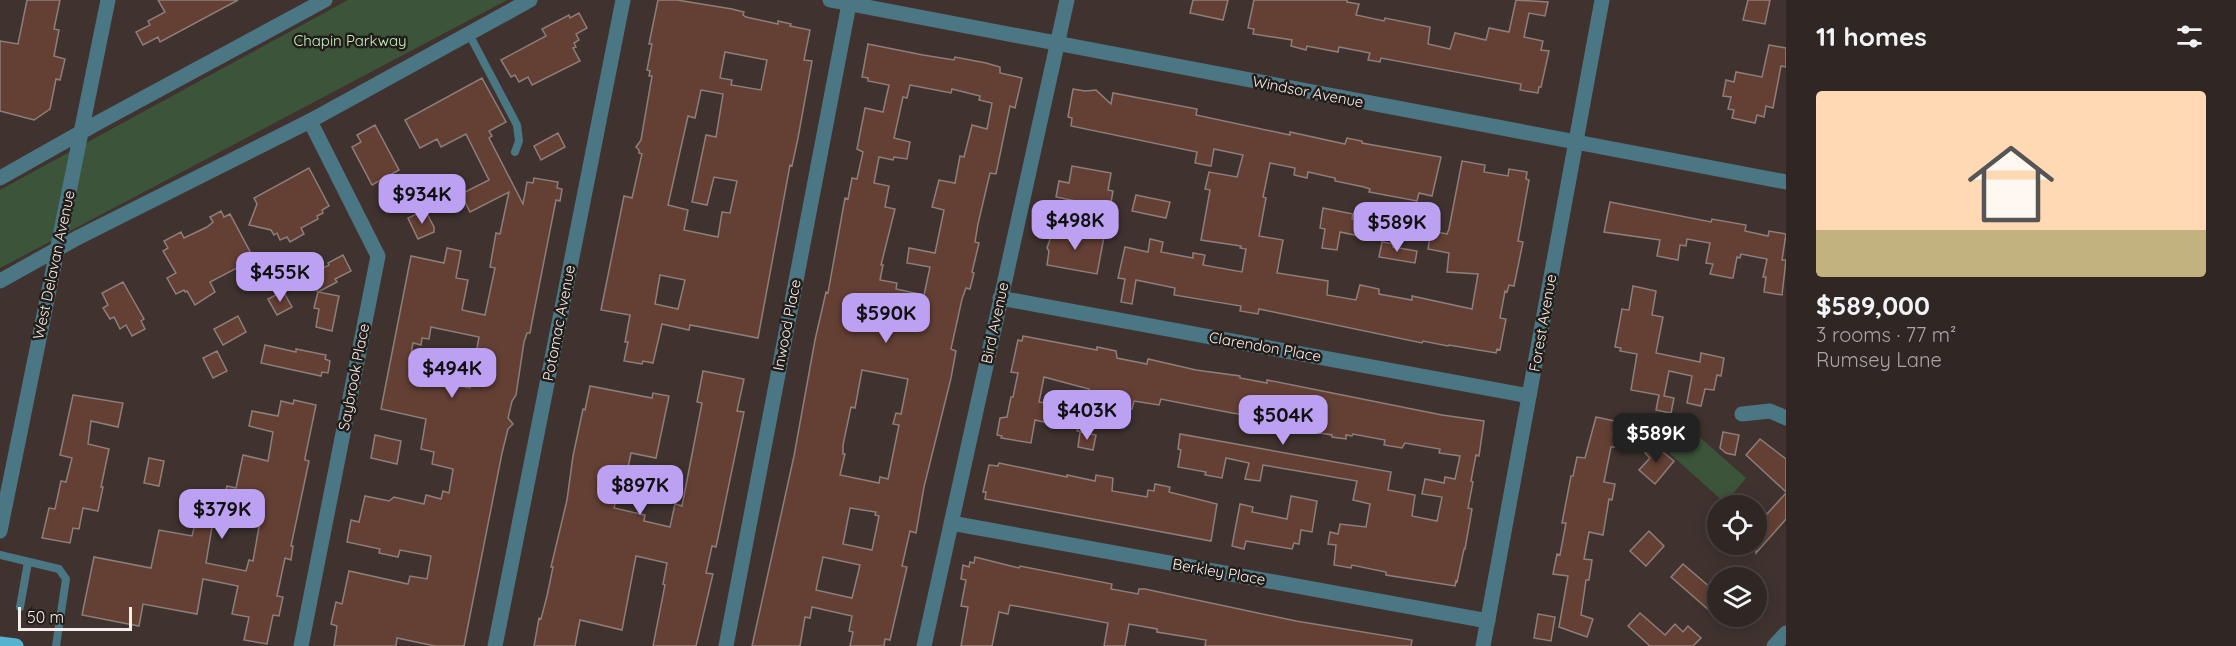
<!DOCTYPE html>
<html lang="en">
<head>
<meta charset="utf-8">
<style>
	body { margin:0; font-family:Quicksand,sans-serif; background:#3c3230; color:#f1f3f6; height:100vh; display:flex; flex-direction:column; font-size:22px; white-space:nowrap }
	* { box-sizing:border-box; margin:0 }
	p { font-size:20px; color:#a8a5a6 }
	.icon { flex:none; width:33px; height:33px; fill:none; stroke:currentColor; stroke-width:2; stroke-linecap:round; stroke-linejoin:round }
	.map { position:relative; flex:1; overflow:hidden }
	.panel { display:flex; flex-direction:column; background:#302623; width:450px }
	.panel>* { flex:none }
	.tools { position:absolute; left:1707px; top:495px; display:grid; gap:12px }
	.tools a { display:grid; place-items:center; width:60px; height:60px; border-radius:50%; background:#302623; box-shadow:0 3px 15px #0003,0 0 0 2px #4b4341; font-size:30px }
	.scale { position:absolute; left:18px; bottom:15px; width:114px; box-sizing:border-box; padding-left:6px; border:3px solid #f6eeeb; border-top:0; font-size:16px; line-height:21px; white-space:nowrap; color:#f6eeeb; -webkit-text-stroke:4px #231d1a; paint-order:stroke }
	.price { position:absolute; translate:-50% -51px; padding:0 14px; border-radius:12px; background:#bca0f2; color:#111; font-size:20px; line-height:39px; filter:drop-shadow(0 2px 3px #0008) }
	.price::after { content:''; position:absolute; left:50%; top:36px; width:18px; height:14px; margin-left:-9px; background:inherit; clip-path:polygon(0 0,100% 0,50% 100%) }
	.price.on { background:#222; color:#fff }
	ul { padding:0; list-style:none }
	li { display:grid; align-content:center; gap:12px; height:318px; padding:0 30px }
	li+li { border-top:2px solid #4b4341 }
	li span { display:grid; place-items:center; height:186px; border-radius:6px; color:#555 }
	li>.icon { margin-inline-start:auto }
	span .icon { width:108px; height:108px; fill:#fffc; stroke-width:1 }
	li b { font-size:26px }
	h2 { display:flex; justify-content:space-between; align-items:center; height:72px; padding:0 30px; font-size:26px }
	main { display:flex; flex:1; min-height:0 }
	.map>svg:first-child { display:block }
	.green { fill:#3c553a }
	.building { fill:#644034; stroke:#8e7e79; stroke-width:1.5; fill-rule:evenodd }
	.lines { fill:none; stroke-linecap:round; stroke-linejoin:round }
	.service { stroke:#4b7683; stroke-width:8 }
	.minor { stroke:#4b7683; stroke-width:15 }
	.tertiary { stroke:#4b7683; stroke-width:15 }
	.primary { stroke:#55b3cf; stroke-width:15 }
	.labels { text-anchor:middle; stroke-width:5; stroke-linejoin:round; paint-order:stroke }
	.park-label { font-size:15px; fill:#c4f3c0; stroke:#231d1a }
	.street-label { font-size:15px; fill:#f6eeeb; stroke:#231d1a }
</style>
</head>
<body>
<main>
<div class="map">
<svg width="1786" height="646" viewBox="0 0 1786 646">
	<rect width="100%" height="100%" fill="#40332f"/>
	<path class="green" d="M348 0H507L0 268V190Z
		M1688 427 1746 478 1725 503 1667 451Z"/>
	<path class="building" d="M27 0H60L54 29 59 30 54 56 65 59 60 80 56 79 50 109 34 120 0 111V41L18 44Z
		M158 0H238L160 42 158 37 143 45 136 32 150 25 148 21 165 12Z
		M658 0H677L732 9 744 12 743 15 746 17 778 24V21L791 24 790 26 810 30 804 60 812 61 798 138 792 166 790 165 758 338 690 325 689 330 662 324 653 363 643 361 642 364 624 361 628 342H625L630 315 601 310 624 196 632 198 641 158 642 154 639 153V150L636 147 641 140 652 76H649L650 71 647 70 652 44H649ZM725 52 767 60 761 90 731 85 732 80 720 78ZM701 90 723 94 716 137 706 135 692 202 707 205 714 177 737 181 730 213 722 212 718 237 684 230 688 210 668 205 688 116 695 118ZM660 275 685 280 678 309 655 304Z
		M1193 0H1228L1223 20 1190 13Z
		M1254 0H1347V2L1359 4 1356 15 1384 21 1385 18 1430 27 1428 44 1450 49 1455 33 1486 40 1489 28 1509 32 1516 0 1548 2 1545 16 1529 13 1524 37 1543 41 1541 50 1549 51 1541 87H1539L1538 93 1520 90 1521 84 1381 58 1380 62 1368 60 1370 53 1339 47 1338 52 1307 46 1306 50 1291 46 1292 40 1253 34 1254 29 1248 28Z
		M1748 0H1770L1765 24 1743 20Z
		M579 13 587 28 576 34 579 40 574 43 576 47 573 48 580 61 532 85 528 77 519 82 515 75 511 77 501 60 546 36 542 29 569 15 570 18Z
		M868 44 923 55 954 60 955 57 986 63 1000 67V73L1022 78 1015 108 1010 106 996 174 990 173 978 224 975 242 979 243 972 272 974 273 970 289 966 288 962 299 951 349 956 351 951 378 924 487 916 533 910 531 902 566 907 567 890 640 885 639 884 646H850L853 632 849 631 852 616 812 607 810 618 805 617 800 646H752L794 456 815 340 826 292 828 293 845 198 848 199 852 178 857 179 863 152 857 149 865 108 883 112 889 85 868 81V78L862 77ZM910 85 951 93 952 89 980 96 979 100 992 103 987 129 972 125 964 157 960 156 955 183 939 180 932 207 944 210 935 253 909 248 907 263 930 267 924 295 896 289 897 283 880 280 883 265H881L895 209 885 207 889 186 874 183 879 157 893 160 894 157 907 159 910 142 894 138 903 97 907 98ZM862 370 908 379 901 414 896 413 893 424 899 425 888 479 880 477 879 483 840 475 845 454H843V445L851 407 855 408ZM850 508 876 512 875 515 879 516 872 550 843 544ZM823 557 860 565 852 598 816 590Z
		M1769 45 1786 48V67L1781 66 1773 108 1766 106 1764 117 1757 115 1755 123 1732 118 1734 110 1728 109 1731 97 1723 96 1726 80 1734 82 1736 72 1762 77Z
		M482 78 506 122 489 131 492 136 489 138 523 204 527 182 533 183 534 178 558 182 557 188 562 189 560 201 556 200 532 322 530 333H527L524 342 516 395 512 401 508 418 513 424 508 429 502 453 464 646H435L397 638 396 646H334L337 626 331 624 336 602 342 604 349 571 408 584 410 576 427 579 431 556 400 550 398 557 379 553 380 549 347 542 351 520 359 522 365 496 389 501 394 497 424 504 426 495 441 499 443 491 449 493 453 469 432 464 434 452 421 449 426 419 381 409 411 256 444 263 447 248 461 251 456 278 468 280 462 310 485 315 495 268 490 267 496 233 500 234 509 192 470 212 461 194 489 180 466 134 441 147 437 139 420 148 405 120ZM431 327 479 337 470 388 447 383 450 370 434 367 433 371 409 366 413 343 421 345 422 338 429 339Z
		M1073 89 1085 91 1096 90 1111 104 1113 93 1197 109 1196 115 1290 135V132L1345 144 1347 138 1362 141V143L1441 157 1432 196 1419 193 1417 201 1369 192 1370 189 1364 187 1335 181V178L1308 172 1307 178 1294 175 1295 168 1270 163 1263 197 1266 198 1259 236 1283 240 1277 273 1328 281 1327 295 1356 300 1360 285 1379 289V294L1412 300V296L1472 309 1478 274 1447 272 1449 253 1428 249 1431 231 1447 234 1449 229 1462 161 1485 165 1484 172 1508 176 1509 169 1527 172 1526 179 1529 180 1518 241 1523 242 1514 286 1509 285 1507 292 1505 291 1500 318 1506 319 1500 350 1497 349 1496 353 1449 345 1448 346 1423 341 1422 343 1259 309 1258 314 1240 311 1241 306 1174 295 1175 288 1136 280 1132 304 1121 302 1125 279 1118 278 1125 247 1148 252 1150 239 1163 242 1161 252 1193 258V253L1205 255 1203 265 1242 272 1246 249 1240 248 1241 246 1201 240 1210 190 1205 189 1209 172 1237 177 1243 155 1214 149 1211 166 1195 163 1197 152 1071 126 1072 118 1068 117Z
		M375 125 399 170 372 185 352 147 361 142 357 135Z
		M558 133 565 147 541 160 534 146Z
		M1072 166 1111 173 1108 190 1113 191 1110 208 1056 197 1059 181 1069 183Z
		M309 168 329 206 322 210 323 213 317 216 318 219 301 228 304 234 290 242 287 237 280 240 277 233 274 235 271 230 249 225 257 204 254 198Z
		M1136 195 1170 202 1166 218 1132 211Z
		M1610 202 1711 222 1712 219 1746 225 1745 231 1768 236 1769 231 1786 234 1782 260H1786L1782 295 1764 292 1766 277H1763L1767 259 1741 254 1740 258 1737 257 1733 278H1731L1710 274 1713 264 1706 263 1710 243 1687 239 1686 246 1680 245 1678 260 1657 256 1660 240 1604 232Z
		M1323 208 1353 214 1352 219 1367 222 1364 237 1340 232 1337 250 1322 248 1325 229 1320 228Z
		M425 210 434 227V232L418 239 408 218Z
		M221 211 224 217 230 214 254 259 210 282 215 292 195 305 187 291 185 292 184 290 176 294 167 278 176 273 163 251 168 248 164 241 181 232 184 238 207 227 213 222 210 217Z
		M1053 231 1072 235 1073 231 1104 237 1097 274 1047 265 1049 251 1047 248Z
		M1382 242 1393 244V247L1417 251 1415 263 1379 257Z
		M343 255 351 271 335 279 337 282 318 292 339 296 332 331 316 327 319 309 314 308 318 292 309 276 329 265 328 263Z
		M123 282 144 319 141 321 145 329 132 336 126 325 120 329 114 317 110 319 103 308 108 305 102 293Z
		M1633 286 1656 291 1652 315 1663 317 1656 353 1700 362 1701 353 1724 358 1721 376 1717 375 1714 390 1705 389 1701 406 1687 403 1692 376 1669 371 1664 396 1674 398 1671 413 1656 410 1659 395 1631 390 1637 354 1620 351 1621 348 1615 347 1622 309 1629 310Z
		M283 291 292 307 277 315 268 299Z
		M238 316 246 332 223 345 214 329Z
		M1023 336 1097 350V347L1116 351 1117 358 1147 364 1148 359 1196 370 1240 376V378L1267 383V380L1442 415 1484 421 1479 456 1476 455 1471 481 1473 482 1468 508 1472 509 1465 549H1464L1457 582 1456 581 1455 586 1386 575V572L1352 565 1351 568 1334 565 1336 545 1328 544 1330 532 1338 534 1340 524 1366 527 1370 504 1353 500 1357 481 1263 465 1260 481 1245 479 1249 463 1226 458 1222 478 1205 475 1206 472 1178 467 1181 450 1178 449 1180 434 1391 472 1388 490 1415 495 1412 516 1437 521 1442 497 1422 494 1425 479 1444 483 1445 477 1455 479 1460 456 1439 453 1440 449 1405 443 1402 448 1384 445 1385 440 1353 434 1352 436 1346 435V439L1332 437V435L1281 427 1282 420 1232 413 1161 399 1159 405 1134 401 1132 409 1087 400 1089 389 1044 377 1039 402 1048 403 1044 422 1035 420 1031 443 1001 438 1002 436 997 435 1000 418 1007 417 1011 397H1013L1018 373 1011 372 1018 340 1022 341Z
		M265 345 296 352V349L326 355 325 359 330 361 328 373 322 372 321 376 261 363Z
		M217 351 227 371 213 378 203 358Z
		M703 371 744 379 737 411 744 412 716 547 712 546 706 573 713 574 696 646H653L665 585 663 584 667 563 636 556 622 630 580 620 575 646H534L539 618 541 619 547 596 553 567H551L567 500 573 456 583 409 585 410 590 386 652 398 653 393 669 396 656 458 631 453 626 477 621 476 614 508 645 515 644 521 670 527 675 504 682 506 702 403 697 402Z
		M73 395 123 403 118 427 91 421 88 444 109 449 101 487H103L98 511 83 508 79 529 73 528 70 543 42 538 49 508 55 509 61 481 66 482 72 458 60 455Z
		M294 400 316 405 305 458V460L309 461 291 546H293L291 560 285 558 277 596 283 597 279 616 273 615 267 644 244 640 249 617 232 614 238 586 203 579 197 614 143 604 139 626 82 615 94 557 151 568 159 530 192 536 195 524 212 527 206 563 246 571 249 560 253 561 260 521 237 516 236 520 220 517 227 486 236 488 243 455 268 461 273 432 249 426 252 411 278 416 281 401 293 404Z
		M1080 417 1091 419 1088 433 1077 431Z
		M1596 417 1615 421 1613 435H1617L1615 447H1611L1604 482 1615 484 1612 500 1609 499 1603 535 1589 532 1584 559 1592 560 1589 580H1586L1581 615 1593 619 1587 637 1559 627 1568 576 1553 574 1557 554 1560 555 1566 523H1562L1571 476H1573L1577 457 1585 458Z
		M1080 432 1096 435 1093 450 1078 447Z
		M1723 432 1739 435 1735 455 1726 453 1720 448Z
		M375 435 401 441 397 464 371 458Z
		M1760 439 1786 459V492L1746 455Z
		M1653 444 1674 461 1655 484 1639 470 1650 458 1645 453Z
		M149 458 164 461 159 486 144 483Z
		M999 463 1067 477V475L1095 481 1096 475 1113 478 1112 491 1147 497 1148 490 1154 491 1155 484 1170 487 1169 492 1217 504 1211 541 985 499 986 492H983L989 465 998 466Z
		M1786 493V519L1756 553V519L1764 511 1767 514Z
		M1291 496 1317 501 1312 532 1301 530 1299 544 1294 543 1292 549 1246 541 1244 549 1232 546 1240 504 1253 507 1252 512 1287 519Z
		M1649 531 1664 546 1646 566 1630 551Z
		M975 557 1019 568 1020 566 1112 584 1111 589 1138 594 1139 589H1145L1296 621 1412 640 1411 646H1205L1206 640 1157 632V629L1129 624 1125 646H1104L1108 623 1010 605 1008 614 999 612 992 646H961L968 607 961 606 966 580 961 579 963 565 969 567 970 562 974 563Z
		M1683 564 1718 594V618L1671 577Z
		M1640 613 1665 635 1675 624 1683 632 1688 626 1701 638 1693 646H1650L1628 626Z
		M1538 614 1555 617 1551 641 1534 638Z"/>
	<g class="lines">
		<path class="service" d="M469 34 517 125 519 141 515 152
			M0 555 59 569 66 579 56 646
			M20 607 28 562"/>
		<path class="minor" d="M830 0 1786 182
			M1000 298 1529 396
			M1742 414 1770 411 1786 418
			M951 523 1488 621
			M301 646 378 256 310 121
			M495 646 623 0
			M726 646 849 4
			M924 646 1067 0
			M1774 646 1786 633"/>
		<path class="tertiary" d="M0 178 101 121 325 0
			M0 281 77 238 310 121 530 0
			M0 531 108 0
			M1483 646 1602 0"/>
		<path class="primary" d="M0 644 16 646"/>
	</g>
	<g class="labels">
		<g class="park-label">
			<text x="350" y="46">Chapin Parkway</text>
		</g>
		<g class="street-label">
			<text transform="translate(1308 92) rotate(11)" y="5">Windsor Avenue</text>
			<text transform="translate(54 265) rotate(-78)" y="5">West Delavan Avenue</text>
			<text transform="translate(559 323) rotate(-79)" y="5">Potomac Avenue</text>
			<text transform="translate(995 323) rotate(-78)" y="5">Bird Avenue</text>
			<text transform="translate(1543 323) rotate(-80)" y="5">Forest Avenue</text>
			<text transform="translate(787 325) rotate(-79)" y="5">Inwood Place</text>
			<text transform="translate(1265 347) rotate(10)" y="5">Clarendon Place</text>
			<text transform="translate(354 377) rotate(-79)" y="5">Saybrook Place</text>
			<text transform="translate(1219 572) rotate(10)" y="5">Berkley Place</text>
		</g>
	</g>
</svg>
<div class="tools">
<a><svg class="icon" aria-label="locate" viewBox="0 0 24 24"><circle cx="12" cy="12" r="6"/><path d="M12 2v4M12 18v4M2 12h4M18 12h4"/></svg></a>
<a><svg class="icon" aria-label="layers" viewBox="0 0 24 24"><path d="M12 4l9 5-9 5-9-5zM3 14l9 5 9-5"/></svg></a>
</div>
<div class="scale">50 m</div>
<b class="price" style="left:422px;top:225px">$934K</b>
<b class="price" style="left:1075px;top:251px">$498K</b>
<b class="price" style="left:1397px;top:253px">$589K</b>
<b class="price" style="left:280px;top:303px">$455K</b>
<b class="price" style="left:886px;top:344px">$590K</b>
<b class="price" style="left:452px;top:399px">$494K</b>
<b class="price" style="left:1087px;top:441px">$403K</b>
<b class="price" style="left:1283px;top:446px">$504K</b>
<b class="price on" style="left:1656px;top:464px">$589K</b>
<b class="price" style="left:640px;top:516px">$897K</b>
<b class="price" style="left:222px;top:540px">$379K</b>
</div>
<section class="panel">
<h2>11 homes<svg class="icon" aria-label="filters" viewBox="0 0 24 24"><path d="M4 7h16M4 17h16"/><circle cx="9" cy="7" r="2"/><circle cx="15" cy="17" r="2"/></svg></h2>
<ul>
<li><span style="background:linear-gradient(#ffd9b3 75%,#c2b280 0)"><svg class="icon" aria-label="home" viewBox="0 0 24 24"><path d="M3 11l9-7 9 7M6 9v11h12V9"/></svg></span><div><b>$589,000</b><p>3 rooms · 77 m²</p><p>Rumsey Lane</p></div></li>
</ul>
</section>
</main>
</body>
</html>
